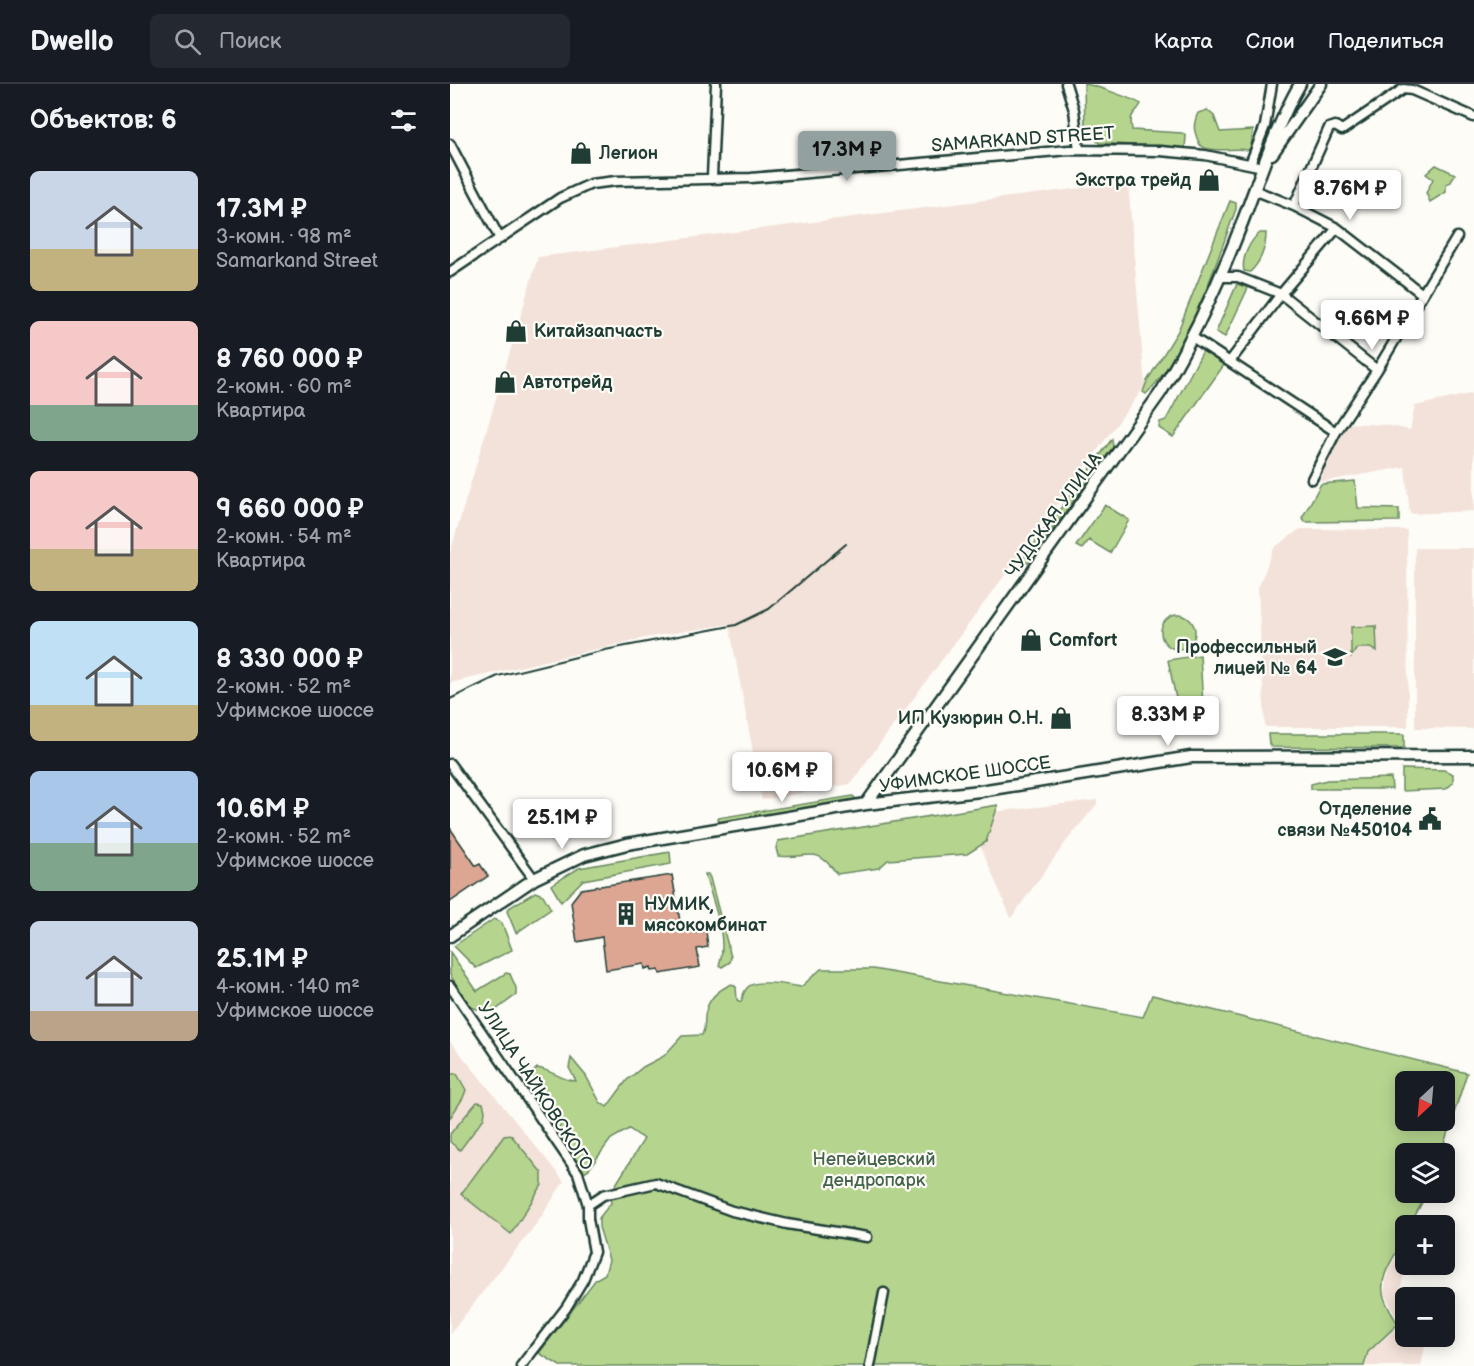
<!DOCTYPE html>
<html lang="ru">
<head>
<meta charset="utf-8">
<style>
	body { margin:0; font-family:"Balsamiq Sans",sans-serif; background:#242831; color:#f1f3f6; height:100vh; display:flex; flex-direction:column; font-size:22px; white-space:nowrap }
	* { box-sizing:border-box; margin:0 }
	p { font-size:20px; color:#9ea1a6 }
	.icon { flex:none; width:33px; height:33px; fill:none; stroke:currentColor; stroke-width:2; stroke-linecap:round; stroke-linejoin:round }
	.map { position:relative; flex:1; overflow:hidden }
	.sheet { display:flex; flex-direction:column; background:#171b24; width:450px }
	.sheet>* { flex:none }
	.needle { width:39px; rotate:206deg }
	.controls { position:absolute; left:945px; top:987px; display:grid; gap:12px }
	.controls a { display:grid; place-items:center; width:60px; height:60px; border-radius:9px; background:#171b24; box-shadow:0 3px 15px #0003; font-size:30px }
	.price { position:absolute; translate:-50% -51px; padding:0 14px; border-radius:6px; background:#fff; color:#222; font-size:20px; line-height:39px; filter:drop-shadow(0 2px 3px #0008) }
	.price::after { content:''; position:absolute; left:50%; top:36px; width:18px; height:14px; margin-left:-9px; background:inherit; clip-path:polygon(0 0,100% 0,50% 100%) }
	.price.active { background:#92a19f; color:#111 }
	ul { padding:0; list-style:none }
	li { display:flex; align-items:center; gap:18px; height:150px; padding:0 30px }
	li span { display:grid; place-items:center; flex:none; width:168px; height:120px; border-radius:9px; color:#555 }
	li>.icon { margin-inline-start:auto }
	span .icon { width:72px; height:72px; fill:#fffc; stroke-width:1 }
	li b { font-size:26px }
	h2 { display:flex; justify-content:space-between; align-items:center; height:72px; padding:0 30px; font-size:26px }
	header { display:flex; align-items:center; gap:36px; box-sizing:border-box; height:84px; padding:0 30px; background:#171b24; border-bottom:2px solid #363941 }
	header strong { font-size:28px }
	nav { display:flex; gap:33px; margin-inline-start:auto; font-size:21px }
	.search { width:420px; height:54px; background:#242831; display:flex; align-items:center; gap:15px; box-sizing:border-box; padding:0 21px; border-radius:9px; color:#9ea1a6; font-size:22px }
	main { display:flex; flex:1; min-height:0 }
	.map>svg:first-child { display:block }
	.built { fill:#f3e2d9 }
	.green { fill:#b5d58f; stroke:#6a8962; stroke-width:1.5; fill-rule:evenodd }
	.building { fill:#dca693; stroke:#1f3d34; stroke-width:1.5 }
	.lines { fill:none; stroke-linecap:round; stroke-linejoin:round }
	.minor-casing { stroke:#1f3d34; stroke-width:13 }
	.major-casing { stroke:#1f3d34; stroke-width:15 }
	.minor { stroke:#fdfcf7; stroke-width:8 }
	.major { stroke:#fdfcf7; stroke-width:10 }
	.rail { stroke:#1f3d34; stroke-width:2 }
	.labels { text-anchor:middle; stroke-width:4.5; stroke-linejoin:round; paint-order:stroke }
	.street-label { font-size:18px; fill:#1f3d34; stroke:#fdfcf7 }
	.poi-label { font-size:18px; font-weight:bold; fill:#1f3d34; stroke:#fdfcf7; text-anchor:start }
	.park-label { font-size:18px; fill:#44634b; stroke:#fdfcf7 }
</style>
</head>
<body>
<header>
<strong>Dwello</strong>
<div class="search"><svg class="icon" aria-label="search" viewBox="0 0 24 24"><circle cx="10" cy="10" r="6"/><path d="M15 15l6 6"/></svg>Поиск</div>
<nav><a>Карта</a><a>Слои</a><a>Поделиться</a></nav>
</header>
<main>
<section class="sheet">
<h2>Объектов: 6<svg class="icon" aria-label="filters" viewBox="0 0 24 24"><path d="M4 7h16M4 17h16"/><circle cx="9" cy="7" r="2"/><circle cx="15" cy="17" r="2"/></svg></h2>
<ul>
<li><span style="background:linear-gradient(#c9d6e8 65%,#c2b280 0)"><svg class="icon" aria-label="home" viewBox="0 0 24 24"><path d="M3 11l9-7 9 7M6 9v11h12V9"/></svg></span><div><b>17.3M ₽</b><p>3-комн. · 98 m²</p><p>Samarkand Street</p></div></li>
<li><span style="background:linear-gradient(#f6c9c9 70%,#7fa58c 0)"><svg class="icon" aria-label="home" viewBox="0 0 24 24"><path d="M3 11l9-7 9 7M6 9v11h12V9"/></svg></span><div><b>8 760 000 ₽</b><p>2-комн. · 60 m²</p><p>Квартира</p></div></li>
<li><span style="background:linear-gradient(#f6c9c9 65%,#c2b280 0)"><svg class="icon" aria-label="home" viewBox="0 0 24 24"><path d="M3 11l9-7 9 7M6 9v11h12V9"/></svg></span><div><b>9 660 000 ₽</b><p>2-комн. · 54 m²</p><p>Квартира</p></div></li>
<li><span style="background:linear-gradient(#bfe0f5 70%,#c2b280 0)"><svg class="icon" aria-label="home" viewBox="0 0 24 24"><path d="M3 11l9-7 9 7M6 9v11h12V9"/></svg></span><div><b>8 330 000 ₽</b><p>2-комн. · 52 m²</p><p>Уфимское шоссе</p></div></li>
<li><span style="background:linear-gradient(#a9c7e8 60%,#7fa58c 0)"><svg class="icon" aria-label="home" viewBox="0 0 24 24"><path d="M3 11l9-7 9 7M6 9v11h12V9"/></svg></span><div><b>10.6M ₽</b><p>2-комн. · 52 m²</p><p>Уфимское шоссе</p></div></li>
<li><span style="background:linear-gradient(#c9d6e8 75%,#b9a48a 0)"><svg class="icon" aria-label="home" viewBox="0 0 24 24"><path d="M3 11l9-7 9 7M6 9v11h12V9"/></svg></span><div><b>25.1M ₽</b><p>4-комн. · 140 m²</p><p>Уфимское шоссе</p></div></li>
</ul>
</section>
<div class="map">
<svg width="1024" height="1282" viewBox="0 0 1024 1282">
	<rect width="100%" height="100%" fill="#fdfcf7"/>
	<filter id="ink" filterUnits="userSpaceOnUse"><feTurbulence type="fractalNoise" baseFrequency=".0167" numOctaves="2"/><feDisplacementMap in="SourceGraphic" scale="12" xChannelSelector="R" yChannelSelector="G"/><feConvolveMatrix kernelMatrix="1 2 1 2 8 2 1 2 1" color-interpolation-filters="sRGB"/></filter>
	<g filter="url(#ink)">
		<path class="built" d="M678 98 695 302 400 700 312 716 279 540 199 553 0 599V469L88 173Z
			M1024 309V427L960 430 955 383 870 398 883 358 896 339 936 341 960 346 965 322Z
			M850 445 957 446 958 643H815L808 504 824 464Z
			M965 464H1024V645L965 644Z
			M647 716V720L618 755 561 834 517 731Z
			M0 957 114 1097 90 1135 0 1250Z
			M955 1158 956 1180 962 1181 954 1191 949 1208 955 1220 956 1252 974 1253 976 1257 971 1282H915L919 1268 950 1241 934 1209 938 1187Z"/>
		<path class="green" d="M634 0C642 0 683 15 691 20 684 33 679 27 682 46L732 49 736 52 735 64 649 59 635 45Z
			M757 26 764 32 770 48 803 46 801 63 798 66C784 63 762 70 750 61 744 48 742 42 748 29Z
			M986 81 1005 90 1001 98 996 100V108L980 118 976 109 983 95 976 90Z
			M780 117 786 119V125C765 181 739 268 696 310L693 308 697 297 728 247Z
			M810 149H816C816 163 811 178 800 188L794 187C791 175 800 156 810 149Z
			M787 200 798 204 775 253 766 248Z
			M754 265 776 278 723 353 709 344 710 338 716 336Z
			M662 355 663 363 578 479H570Z
			M905 397 908 424 949 425V437L855 438 852 434 871 400Z
			M655 421 679 436 660 469 639 456 632 465 626 462Z
			M711 548a17 17 0 1 1 34 0a17 17 0 1 1-34 0Z
			M926 542 927 567 920 564H907L901 573V543Z
			M750 571 753 622 733 625V629H729L718 576Z
			M818 650H954V664L822 663 819 660Z
			M952 685 994 686 1003 690V699L996 705 952 707Z
			M941 694 942 705H861V700L877 696Z
			M403 712 406 715 403 718 269 739 268 734Z
			M548 721 536 758 517 770 438 776 429 784 387 790C364 759 361 776 328 772L326 764 328 757Z
			M220 768 221 780 133 796 111 818 101 801 129 784Z
			M255 790H258L260 794 281 873 280 878 272 883 269 881C279 854 262 817 255 790Z
			M85 808 93 811 101 825 66 849 57 827 59 824Z
			M44 835 52 839 62 866 26 884 4 862Z
			M0 868 27 907 56 889 60 890 66 904V911L43 928H35L21 923 0 891Z
			M371 885H423L693 933 702 911 1017 989 991 1069 956 1070V1108L977 1109 960 1141 956 1142C955 1165 929 1184 933 1209 934 1219 943 1231 948 1240L918 1268 914 1282H110L89 1269 146 1195 155 1190 159 1176 149 1143V1134L161 1119 160 1110 194 1055 179 1045 161 1055 139 1085 134 1088 126 1083 123 1068 104 1052 111 1040 102 1017 83 993 84 987 87 984C102 986 112 997 126 997L119 984 121 974 136 992 150 1018 157 1023 177 996 193 983 214 972 232 952 252 951C257 940 253 937 256 927 259 914 270 905 282 900L286 903 287 916 291 918C292 914 294 907 297 904 304 894 340 901 351 903ZM956 998H994V1036H956Z
			M0 990H7L16 1006 13 1014 0 1034Z
			M27 1018 33 1019 35 1027 34 1034 10 1066 0 1058V1050Z
			M61 1051 92 1089V1101L61 1150 11 1110 54 1052Z"/>
		<path class="building" d="M0 744 26 782 30 780 38 792 0 818Z
			M222 791 231 843 243 841 244 849 256 847 258 863 247 865 250 883 210 890 209 886 202 887 201 883 195 885 194 880 156 886 152 853 127 858 121 818 131 805Z"/>
		<g class="lines">
			<g class="minor-casing">
				<path id="minor" d="M616 0 624 26 629 66
					M0 60 50 155
					M800 80 815 42 822 0
					M262 93 266 0
					M804 106 844 122 887 144 971 209
					M844 122 879 44 885 42 892 46 953 5 962 6 1024 33
					M0 188 110 114 141 100 166 97 301 94 619 66 710 67 755 71 813 83
					M770 193H788L831 210 927 286
					M742 253 886 348
					M781 276 831 210 887 144
					M862 395 886 348 927 286 1007 153
					M0 680 84 795
					M0 902 128 1089 138 1121V1135L144 1168 133 1196 116 1224 71 1282
					M138 1121 153 1111 206 1099 282 1127 337 1140 417 1153
					M420 1282 434 1209"/>
			</g>
			<g class="major-casing">
				<path id="major" d="M822 70 871 0
					M416 720 711 308C742 256 768 201 790 144 809 96 824 45 850 0
					M0 852 84 795 134 771 177 760 416 720 530 707 741 673 1024 672"/>
			</g>
			<use href="#minor" class="minor"/>
			<use href="#major" class="major"/>
			<path class="rail" d="M0 615 48 592 155 566 286 541 319 525 396 460"/>
		</g>
	</g>
	<defs>
		<g id="shop-bare" transform="scale(1.8)"><path d="M-5-2.5h2.3a2.7 3.5 0 0 1 5.4 0H5L5.5 6h-11ZM-1.5-2.5h3a1.5 2.3 0 0 0-3 0Z" fill="#1f3d34" stroke="#fdfcf7" stroke-width="2.5" paint-order="stroke"/></g>
		<g id="university-bare" transform="scale(1.8)"><path d="M0-5L7-2L0 1L-7-2ZM-4 1L0 2.5L4 1V4Q0 6-4 4Z" fill="#1f3d34" stroke="#fdfcf7" stroke-width="2.5" paint-order="stroke"/></g>
		<g id="civic-bare" transform="scale(1.8)"><path d="M-.6-6.5H3V-4.5H.6V-3L4-1V1h2V6H-6V1h2V-1L-.6-3ZM-1.2 2.5V6h2.4V2.5Z" fill="#1f3d34" stroke="#fdfcf7" stroke-width="2.5" paint-order="stroke"/></g>
		<g id="building-bare" transform="scale(1.8)"><path d="M-4-6H4V6H1V3H-1V6H-4ZM-2.5-4.3h1.7v1.8h-1.7ZM.8-4.3h1.7v1.8H.8ZM-2.5-1h1.7V.8h-1.7ZM.8-1h1.7V.8H.8Z" fill="#1f3d34" stroke="#fdfcf7" stroke-width="2.5" paint-order="stroke"/></g>
	</defs>
	<g fill-rule="evenodd">
		<use href="#shop-bare" x="131" y="69"/>
		<use href="#shop-bare" x="759" y="96"/>
		<use href="#shop-bare" x="66" y="247"/>
		<use href="#shop-bare" x="55" y="298"/>
		<use href="#shop-bare" x="581" y="556"/>
		<use href="#university-bare" x="885" y="573"/>
		<use href="#shop-bare" x="611" y="634"/>
		<use href="#civic-bare" x="980" y="735"/>
		<use href="#building-bare" x="176" y="830"/>
	</g>
	<g class="labels">
		<g class="street-label">
			<text transform="translate(573 55) rotate(-4)" y="6">SAMARKAND STREET</text>
			<text transform="translate(603 431) rotate(-54)" y="6">ЧУДСКАЯ УЛИЦА</text>
			<text transform="translate(515 690) rotate(-8)" y="6">УФИМСКОЕ ШОССЕ</text>
			<text transform="translate(86 1002) rotate(57)" y="6">УЛИЦА ЧАЙКОВСКОГО</text>
		</g>
		<g class="poi-label">
			<text x="149" y="75">Легион</text>
			<text x="741" y="102" text-anchor="end">Экстра трейд</text>
			<text x="84" y="253">Китайзапчасть</text>
			<text x="73" y="304">Автотрейд</text>
			<text x="599" y="562">Comfort</text>
			<text x="867" y="569" text-anchor="end">Профессильный<tspan x="867" dy="21">лицей № 64</tspan></text>
			<text x="593" y="640" text-anchor="end">ИП Кузюрин О.Н.</text>
			<text x="962" y="731" text-anchor="end">Отделение<tspan x="962" dy="21">связи №450104</tspan></text>
			<text x="194" y="826">НУМИК,<tspan x="194" dy="21">мясокомбинат</tspan></text>
		</g>
		<g class="park-label">
			<text x="424" y="1081">Непейцевский<tspan x="424" dy="21">дендропарк</tspan></text>
		</g>
	</g>
</svg>
<div class="controls">
<a><svg class="needle" viewBox="-14 -14 28 28"><path d="M0-13l5 13h-10z" fill="#e53935"/><path d="M0 13l5-13h-10z" fill="#9ea1a6"/></svg></a>
<a><svg class="icon" aria-label="layers" viewBox="0 0 24 24"><path d="M12 4l9 5-9 5-9-5zM3 14l9 5 9-5"/></svg></a>
<a>+</a>
<a>−</a>
</div>
<b class="price active" style="left:397px;top:98px">17.3M ₽</b>
<b class="price" style="left:900px;top:137px">8.76M ₽</b>
<b class="price" style="left:922px;top:267px">9.66M ₽</b>
<b class="price" style="left:718px;top:663px">8.33M ₽</b>
<b class="price" style="left:332px;top:719px">10.6M ₽</b>
<b class="price" style="left:112px;top:766px">25.1M ₽</b>
</div>
</main>
</body>
</html>
